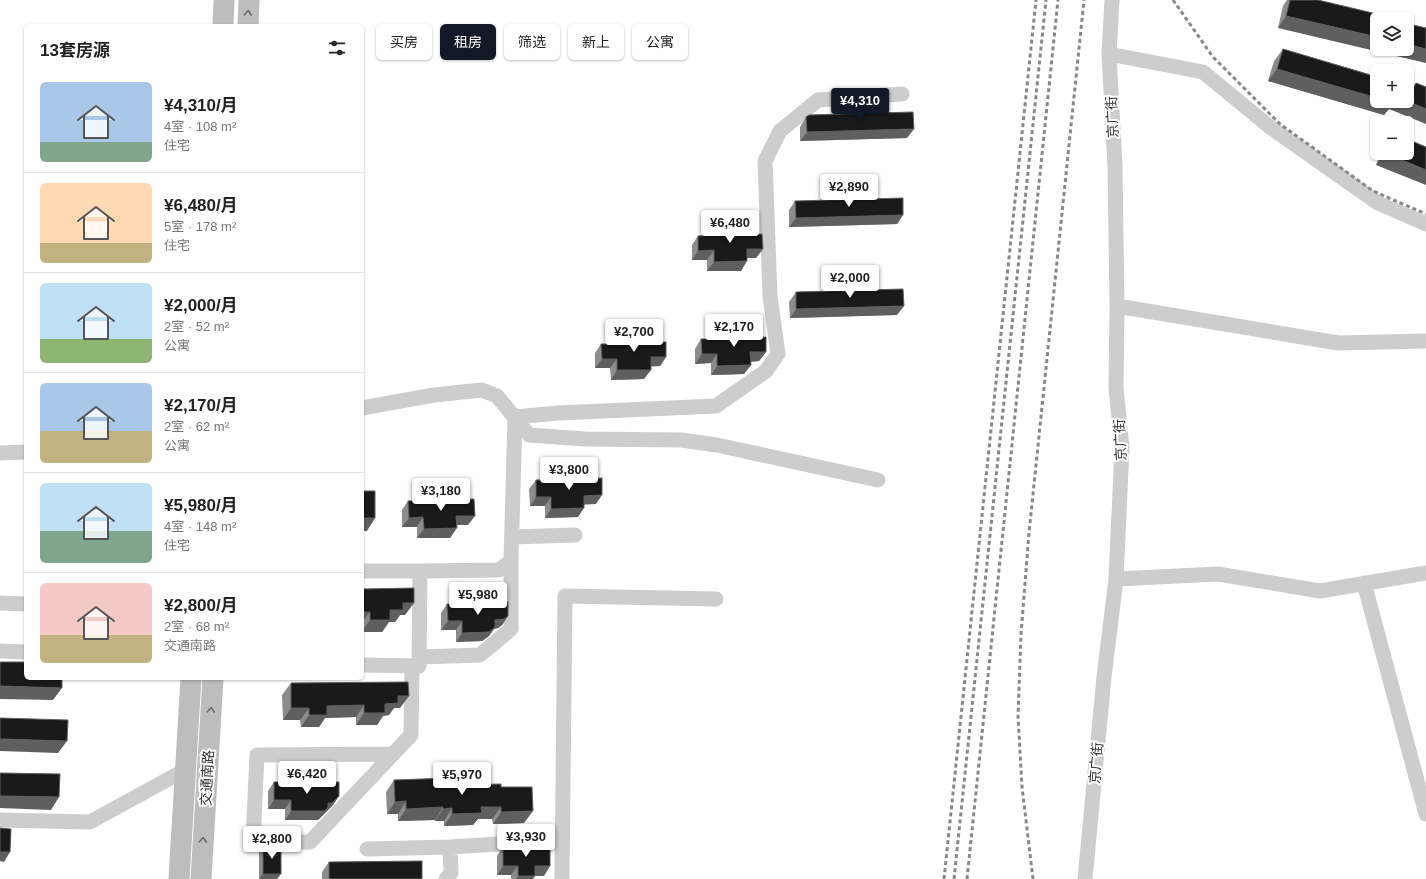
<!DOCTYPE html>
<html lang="zh">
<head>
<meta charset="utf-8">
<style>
	body { margin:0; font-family:Helvetica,"Noto Sans SC",sans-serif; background:#f6f6f6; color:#222; height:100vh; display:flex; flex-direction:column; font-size:15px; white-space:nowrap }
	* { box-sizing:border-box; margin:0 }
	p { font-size:13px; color:#767676 }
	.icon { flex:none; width:22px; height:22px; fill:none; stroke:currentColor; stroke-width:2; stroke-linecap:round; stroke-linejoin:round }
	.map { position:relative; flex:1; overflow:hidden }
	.drawer { position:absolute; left:24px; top:24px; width:340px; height:656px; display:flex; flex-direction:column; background:#fff; border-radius:6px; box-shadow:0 1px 3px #0004 }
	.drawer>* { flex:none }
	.banner { position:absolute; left:376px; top:24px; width:380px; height:36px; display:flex; gap:8px }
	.controls { position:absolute; left:1370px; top:12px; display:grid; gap:8px }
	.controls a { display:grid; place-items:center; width:44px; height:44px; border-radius:6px; background:#fff; box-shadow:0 1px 3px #0004; font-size:20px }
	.price { position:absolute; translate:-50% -34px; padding:0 9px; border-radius:4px; background:#fff; color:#222; font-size:13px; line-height:26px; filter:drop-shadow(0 1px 2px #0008) }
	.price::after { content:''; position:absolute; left:50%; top:24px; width:12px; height:9px; margin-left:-6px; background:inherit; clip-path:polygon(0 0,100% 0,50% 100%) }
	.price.on { background:#111827; color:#fff }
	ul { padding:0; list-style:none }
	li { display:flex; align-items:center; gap:12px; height:100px; padding:0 16px }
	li+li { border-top:1px solid #e0e0e0 }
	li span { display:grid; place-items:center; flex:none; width:112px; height:80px; border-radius:6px; color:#555 }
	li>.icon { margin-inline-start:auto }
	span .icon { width:48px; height:48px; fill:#fffc; stroke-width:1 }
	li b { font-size:17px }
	h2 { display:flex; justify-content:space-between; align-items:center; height:48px; padding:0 16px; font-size:17px }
	.tag { padding:0 14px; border-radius:6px; background:#fff; box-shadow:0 1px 3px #0004; font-size:14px; line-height:36px }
	.tag.on { background:#111827; color:#fff }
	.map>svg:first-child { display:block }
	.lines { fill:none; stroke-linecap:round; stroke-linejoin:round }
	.minor { stroke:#cdcdcd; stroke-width:15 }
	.secondary { stroke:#bdbdbd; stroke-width:21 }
	.rail { stroke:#888; stroke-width:3; stroke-dasharray:4 3; stroke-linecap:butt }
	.wall { fill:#8c8c8c }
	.shaded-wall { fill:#5f5f5f }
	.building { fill:#1a1a1a; stroke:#5f5f5f }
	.oneway { stroke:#6a6a6a }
	.labels { text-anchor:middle; stroke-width:4; stroke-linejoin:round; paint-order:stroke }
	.street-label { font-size:14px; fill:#333; stroke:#fff }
</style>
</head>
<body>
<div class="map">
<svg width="1426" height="879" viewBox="0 0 1426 879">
	<rect width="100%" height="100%" fill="#fff"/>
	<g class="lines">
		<path class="minor" d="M1109 54 1203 72 1270 127 1378 203 1426 224
			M1117 306 1338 343 1426 341
			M362 408 434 395 482 390 497 396 529 435 585 439 681 440 717 445 878 480
			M0 453 26 452
			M512 537 575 535
			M362 571H420
			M1116 579 1218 574 1320 591 1426 573
			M1364 583 1426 814
			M0 603 26 604
			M0 651 26 652
			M419 657 480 655 511 629V561
			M362 665 419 666 420 571 499 570 511 561 515 417 558 413 716 406 766 371 778 354 770 296 765 161 780 131 818 100 902 94
			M393 754 257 755 253 842H310L411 735 412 666
			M0 820 90 822 185 770
			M367 849 450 847 529 842
			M446 879 451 873 450 847
			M562 879 565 596 716 599
			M1085 879 1104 677 1116 579 1122 448 1116 388 1117 306 1115 166 1109 54 1112 0"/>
		<path class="secondary" d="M223 26 224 0
			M248 26 249 0
			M179 879 191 678
			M201 879 213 678"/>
		<path class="rail" d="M1173 0 1213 57 1280 124 1373 191 1426 214
			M944 879 1036 0
			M954 879 1046 0
			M967 879 1058 0
			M1033 879 1022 787 1018 716 1021 634 1029 533 1084 0"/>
	</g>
	<path class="wall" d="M1287 0H1318L1278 28 1283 6Z
		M1283 49 1413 87 1416 83 1426 87 1389 109 1384 115 1268 81 1274 61Z
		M806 117 907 138 800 141V127Z
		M1380 153H1407L1376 165Z
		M795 201 903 215 897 224 789 227V210Z
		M719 227 740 234 763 249 756 258H747L741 271H707V260H692V245L698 236H713Z
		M796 292 897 315 790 318 789 302Z
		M723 330 743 338 766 352 759 361 751 362V365L744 374 711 375V363L695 364V349L701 339H716Z
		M623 335 643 342 666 357 660 366H651L644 379 611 380 610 368H595V353L601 344H617Z
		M536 480 596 504H584L578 517 545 518V506H530L529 489Z
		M408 501 468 525H457L450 538H417V527H402V510Z
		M362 589 405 615H400L395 622H389L382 632H362Z
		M447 604 508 616 502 625 498 628 494 629 489 636 482 641 456 642V630H441V613Z
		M291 683 400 708H394L389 715 383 716 377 725H356V717L325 718 319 727H301L300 720H283L282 695Z
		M394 780 449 785 501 787 524 823 493 824 492 819H478L473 825 444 826V821H435V820L398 821V814H387L386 792Z
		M274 782 339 796 333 805 318 820H285V809H268V791Z
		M263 845 277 879H259V851Z
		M503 846 544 876H535L533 879H511V875H497V856Z
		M329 862 422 879H322V872Z"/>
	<path class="shaded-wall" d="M1286 16 1377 37V49H1407V44L1426 49V63L1278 28Z
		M1277 69 1377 98V101H1407L1426 109V124L1389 109 1384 115 1268 81Z
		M914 129 907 138 800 141 807 132Z
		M1384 153 1426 170V185L1376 165Z
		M903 215 897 224 789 227 796 218Z
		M747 249H763L756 258H741Z
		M714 250 707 260H692L698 251Z
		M747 261 741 271H707L714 262Z
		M904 306 897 315 790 318 796 309Z
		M750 352H766L759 361 744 362Z
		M702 354H717L711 363 695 364Z
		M651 357H666L660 366 644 367Z
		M602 359H617L610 368H595Z
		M751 365 744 374 711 375 717 366Z
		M617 370H651L644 379 611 380Z
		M602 495 596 504 578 505 584 496Z
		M536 497H551L545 506H530Z
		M584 508 578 517 545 518 551 509Z
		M456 516H475L468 525H450Z
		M423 517 417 527H402L409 518Z
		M362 518H375L367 531H362Z
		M457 528 450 538H417L424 529Z
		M403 603H414L405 615H400L395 622H389L382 632H362V631L370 620 390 610Z
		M362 612H370L362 622Z
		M508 616 502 625 498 628 494 629 489 636 482 641 456 642 462 633 495 620Z
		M448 621H462L456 630H441Z
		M0 686 62 688 53 700 0 699Z
		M398 696H409L400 708H394L389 715 383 716 377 725H356L364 713 385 704Z
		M364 705 356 717 325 718 319 727H301L309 715 327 706Z
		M291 708H309L300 720H283Z
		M0 739 67 741 58 753 0 751Z
		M0 796 59 797 51 810 0 808Z
		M339 796 333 805 318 820H285L291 811 328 803Z
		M274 800H291L285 809H268Z
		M406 801 398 814H387L395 802Z
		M443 807 435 820 398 821 406 809Z
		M481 807H501L492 819H478L473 825 444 826 452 814Z
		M452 808 444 821H435L443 809Z
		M533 811 524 823 493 824 501 812Z
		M0 852H10L4 862 0 861Z
		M503 866H518L511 875H497Z
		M535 866H550L544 876H529Z
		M263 874H281L277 879H259Z
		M518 876H535L533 879H516Z"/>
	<path class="building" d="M1290 0H1318L1398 19H1377V37L1286 16Z
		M1407 21 1409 22V24L1426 28V49L1407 44Z
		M1283 49 1377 77V98L1277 69Z
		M1416 83 1426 87V109L1407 101V85L1414 87Z
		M1386 101H1394L1393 103Z
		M913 112 914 129 807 132 806 117 809 115Z
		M1407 139 1426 147V170L1385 153H1407Z
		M903 198V215L796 218 795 201Z
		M739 226 740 234H762L763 249H747V261L714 262V250L698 251V236L720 235 719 227Z
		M903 289 904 306 796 309V292Z
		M723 330H743V338L766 337V352H750L751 365 717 366V354H702L701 339H723Z
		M623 335H643V342H666V357H651V370H617V359H602L601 344H623Z
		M602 478V495L584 496V508L551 509V497H536V480Z
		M362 491H375V518H362Z
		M474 499 475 516H456L457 528 424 529 423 517 409 518 408 501Z
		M414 588V603H403V610H390V620H370V612H362V589Z
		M508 602V616L504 619 495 620V627L489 632 462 633V621H448L447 604Z
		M0 662H26V678H62V688L0 686Z
		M408 682 409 696H398V703L385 704V713H364V705L327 706V715H309V708H291V683Z
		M0 718 68 720 67 741 0 739Z
		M0 773 60 774 59 797 0 796Z
		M448 778 449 785 501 784V787H532L533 811 501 812V807H481L482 813 452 814V808L443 809V807L406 809V801L395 802 394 780Z
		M274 782H339V796L332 803H328V807L325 811H291V800H274Z
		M0 828 11 829 10 852H0Z
		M263 845H281V874H263Z
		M503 846H550V866H535V876H518V866H503Z
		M422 861V879H329V862Z"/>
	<defs><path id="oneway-chevron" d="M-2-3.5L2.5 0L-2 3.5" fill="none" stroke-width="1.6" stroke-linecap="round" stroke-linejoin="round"/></defs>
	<g class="oneway">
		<use href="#oneway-chevron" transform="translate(248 13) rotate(-87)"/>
		<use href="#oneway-chevron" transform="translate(211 710) rotate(-87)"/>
		<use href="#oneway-chevron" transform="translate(203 840) rotate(-87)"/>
	</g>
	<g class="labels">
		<g class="street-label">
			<text transform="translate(1112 117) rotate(-93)" y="5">京广街</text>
			<text transform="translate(1120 440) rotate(-93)" y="5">京广街</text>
			<text transform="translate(1096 763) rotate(-85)" y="5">京广街</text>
			<text transform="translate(207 778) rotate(-87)" y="5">交通南路</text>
		</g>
	</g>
</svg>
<div class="controls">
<a><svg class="icon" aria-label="layers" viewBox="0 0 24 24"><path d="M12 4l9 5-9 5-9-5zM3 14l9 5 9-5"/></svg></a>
<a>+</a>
<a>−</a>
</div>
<b class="price on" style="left:860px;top:122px">¥4,310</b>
<b class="price" style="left:849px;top:208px">¥2,890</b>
<b class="price" style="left:730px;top:244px">¥6,480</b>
<b class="price" style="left:850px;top:299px">¥2,000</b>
<b class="price" style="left:734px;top:348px">¥2,170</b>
<b class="price" style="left:634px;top:353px">¥2,700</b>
<b class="price" style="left:569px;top:491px">¥3,800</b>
<b class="price" style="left:441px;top:512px">¥3,180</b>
<b class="price" style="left:478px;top:616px">¥5,980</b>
<b class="price" style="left:307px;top:795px">¥6,420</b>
<b class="price" style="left:462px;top:796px">¥5,970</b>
<b class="price" style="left:526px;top:858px">¥3,930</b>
<b class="price" style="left:272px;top:860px">¥2,800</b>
<div class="banner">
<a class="tag">买房</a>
<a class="tag on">租房</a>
<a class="tag">筛选</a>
<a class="tag">新上</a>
<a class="tag">公寓</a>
</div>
<section class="drawer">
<h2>13套房源<svg class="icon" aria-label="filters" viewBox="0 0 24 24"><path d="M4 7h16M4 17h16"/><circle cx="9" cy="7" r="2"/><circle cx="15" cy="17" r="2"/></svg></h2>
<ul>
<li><span style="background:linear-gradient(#a9c7e8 75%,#7fa58c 0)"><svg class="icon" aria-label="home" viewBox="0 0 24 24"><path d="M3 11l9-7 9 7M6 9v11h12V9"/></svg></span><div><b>¥4,310/月</b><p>4室 · 108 m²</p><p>住宅</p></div></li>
<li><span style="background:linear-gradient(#ffd9b3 75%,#c2b280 0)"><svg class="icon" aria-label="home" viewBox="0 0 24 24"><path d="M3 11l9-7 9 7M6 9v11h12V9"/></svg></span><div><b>¥6,480/月</b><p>5室 · 178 m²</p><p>住宅</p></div></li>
<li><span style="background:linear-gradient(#bfe0f5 70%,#8fb573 0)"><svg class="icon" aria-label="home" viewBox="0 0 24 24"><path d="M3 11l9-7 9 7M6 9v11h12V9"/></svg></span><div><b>¥2,000/月</b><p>2室 · 52 m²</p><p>公寓</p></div></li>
<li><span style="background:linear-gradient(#a9c7e8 60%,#c2b280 0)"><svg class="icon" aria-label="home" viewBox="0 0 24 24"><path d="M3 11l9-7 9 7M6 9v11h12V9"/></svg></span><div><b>¥2,170/月</b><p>2室 · 62 m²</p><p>公寓</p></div></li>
<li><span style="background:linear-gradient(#bfe0f5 60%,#7fa58c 0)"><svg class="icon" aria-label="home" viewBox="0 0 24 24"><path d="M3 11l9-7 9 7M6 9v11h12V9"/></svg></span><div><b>¥5,980/月</b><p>4室 · 148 m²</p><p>住宅</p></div></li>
<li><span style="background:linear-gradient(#f6c9c9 65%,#c2b280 0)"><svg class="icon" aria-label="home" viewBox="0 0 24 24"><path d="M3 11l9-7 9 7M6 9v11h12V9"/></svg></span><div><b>¥2,800/月</b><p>2室 · 68 m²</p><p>交通南路</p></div></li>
</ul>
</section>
</div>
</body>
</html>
